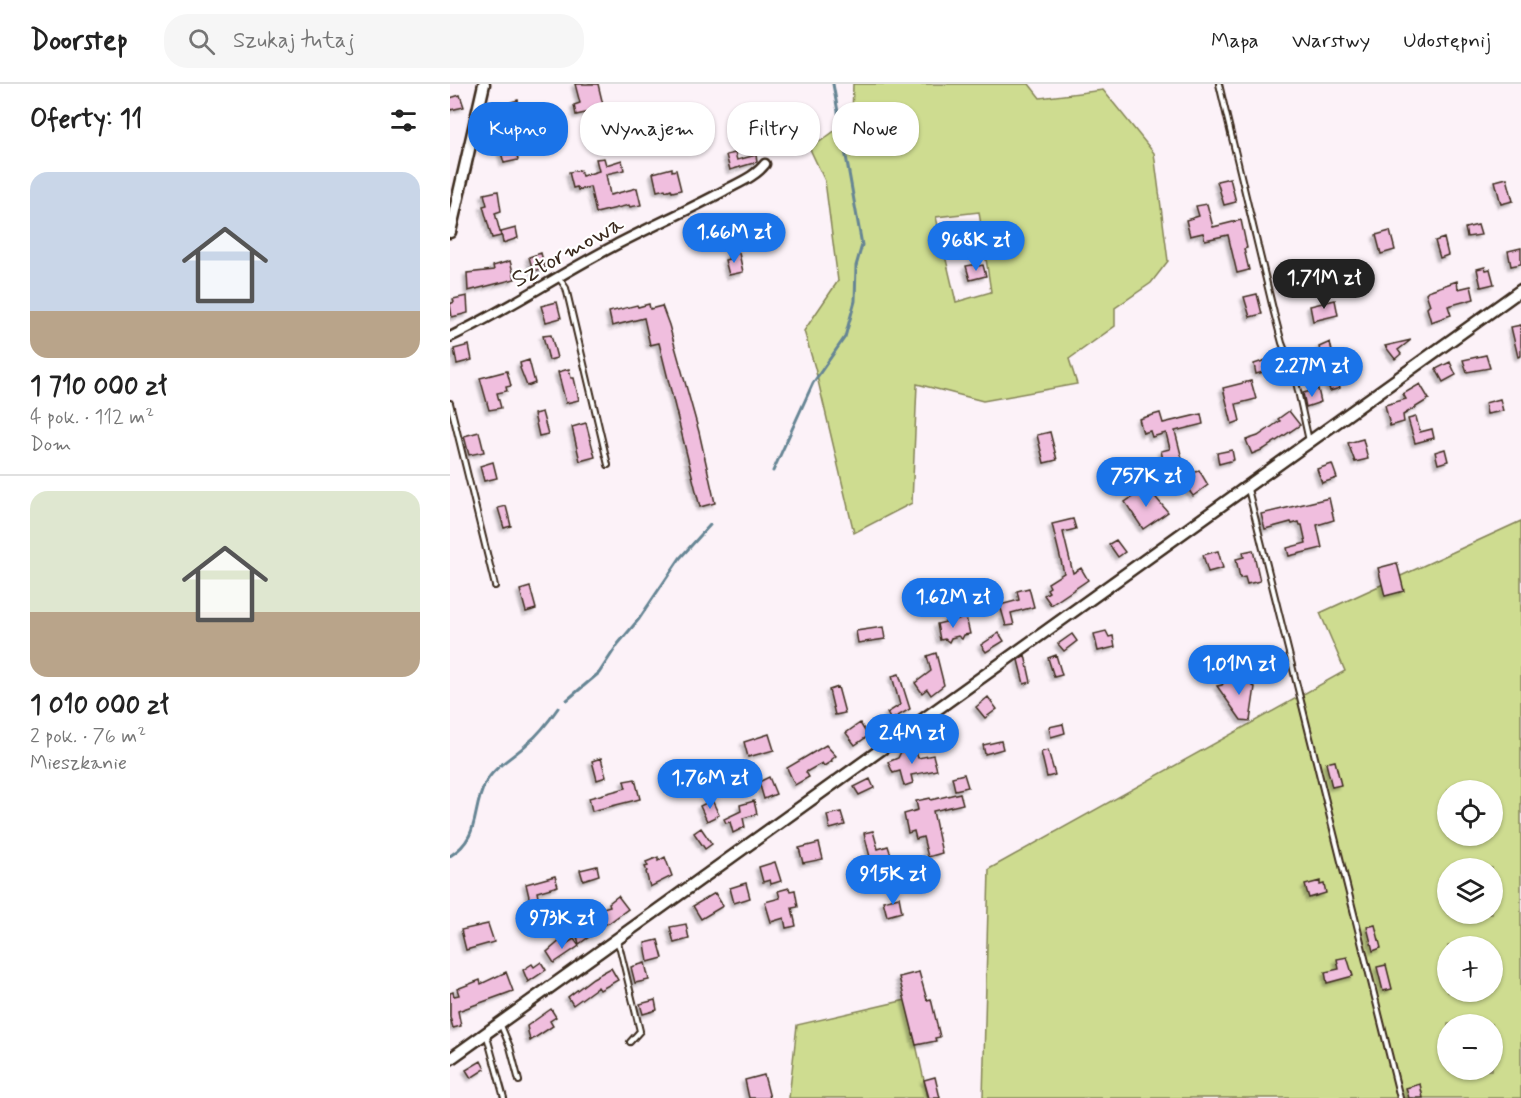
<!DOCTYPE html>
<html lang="pl">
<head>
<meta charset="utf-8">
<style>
	body { margin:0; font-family:Mynerve,sans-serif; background:#f6f6f6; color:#222; height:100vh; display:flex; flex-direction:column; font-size:22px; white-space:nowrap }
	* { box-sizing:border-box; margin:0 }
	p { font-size:20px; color:#767676 }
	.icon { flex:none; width:33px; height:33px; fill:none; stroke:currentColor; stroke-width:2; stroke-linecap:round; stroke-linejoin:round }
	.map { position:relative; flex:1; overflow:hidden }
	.drawer { display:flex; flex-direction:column; background:#fff; width:450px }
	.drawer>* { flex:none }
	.top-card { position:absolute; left:18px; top:18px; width:570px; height:54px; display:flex; gap:12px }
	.fabs { position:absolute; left:987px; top:696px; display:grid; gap:12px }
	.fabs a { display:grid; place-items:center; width:66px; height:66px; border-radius:50%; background:#fff; box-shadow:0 2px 4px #0004; font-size:30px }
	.price { position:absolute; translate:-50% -51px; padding:0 14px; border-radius:21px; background:#1a73e8; color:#fff; font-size:20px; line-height:39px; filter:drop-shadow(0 2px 3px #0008) }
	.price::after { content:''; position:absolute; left:50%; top:36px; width:18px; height:14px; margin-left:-9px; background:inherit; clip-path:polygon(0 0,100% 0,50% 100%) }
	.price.current { background:#222; color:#fff }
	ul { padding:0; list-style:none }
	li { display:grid; align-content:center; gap:12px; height:318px; padding:0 30px }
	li+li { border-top:2px solid #e0e0e0 }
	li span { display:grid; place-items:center; height:186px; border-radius:18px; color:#555 }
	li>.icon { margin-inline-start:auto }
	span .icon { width:108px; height:108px; fill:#fffc; stroke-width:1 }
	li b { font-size:26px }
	h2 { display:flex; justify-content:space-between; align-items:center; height:72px; padding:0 30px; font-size:26px }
	.pill { padding:0 21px; border-radius:24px; background:#fff; box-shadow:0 2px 4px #0004; font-size:21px; line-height:54px }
	.pill.current { background:#1a73e8; color:#fff }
	header { display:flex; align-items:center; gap:36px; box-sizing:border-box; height:84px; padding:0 30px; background:#fff; border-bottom:2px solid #e0e0e0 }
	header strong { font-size:28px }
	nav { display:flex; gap:33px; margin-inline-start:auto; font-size:21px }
	.search { width:420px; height:54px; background:#f6f6f6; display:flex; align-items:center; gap:15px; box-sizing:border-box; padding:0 21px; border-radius:24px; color:#767676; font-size:22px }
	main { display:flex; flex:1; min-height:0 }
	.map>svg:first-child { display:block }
	.green { fill:#cedc90; stroke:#848357; stroke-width:1.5; fill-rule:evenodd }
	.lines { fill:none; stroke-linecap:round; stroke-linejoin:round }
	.stream { stroke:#668594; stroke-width:3 }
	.building { fill:#f0bede; stroke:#3b2a1e; stroke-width:1.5; filter:url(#shadow) }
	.service-casing { stroke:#3b2a1e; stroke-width:8 }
	.minor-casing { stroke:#3b2a1e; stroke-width:13 }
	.tertiary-casing { stroke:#3b2a1e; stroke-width:15 }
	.service { stroke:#fff; stroke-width:4 }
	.minor { stroke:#fff; stroke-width:8 }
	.tertiary { stroke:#fff; stroke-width:10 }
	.labels { text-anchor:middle; stroke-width:4.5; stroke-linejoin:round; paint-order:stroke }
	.street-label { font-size:24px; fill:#3b2a1e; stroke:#fff }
</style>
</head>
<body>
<header>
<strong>Doorstep</strong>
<div class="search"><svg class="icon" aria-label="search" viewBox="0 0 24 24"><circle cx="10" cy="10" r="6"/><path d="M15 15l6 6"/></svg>Szukaj tutaj</div>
<nav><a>Mapa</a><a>Warstwy</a><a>Udostępnij</a></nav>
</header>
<main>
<section class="drawer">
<h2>Oferty: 11<svg class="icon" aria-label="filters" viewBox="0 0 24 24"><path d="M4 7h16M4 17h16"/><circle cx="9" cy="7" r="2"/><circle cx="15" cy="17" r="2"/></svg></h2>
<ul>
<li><span style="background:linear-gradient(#c9d6e8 75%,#b9a48a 0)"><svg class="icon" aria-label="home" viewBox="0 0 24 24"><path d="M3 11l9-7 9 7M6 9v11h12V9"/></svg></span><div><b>1 710 000 zł</b><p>4 pok. · 112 m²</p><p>Dom</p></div></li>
<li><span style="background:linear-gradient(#dfe7d0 65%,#b9a48a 0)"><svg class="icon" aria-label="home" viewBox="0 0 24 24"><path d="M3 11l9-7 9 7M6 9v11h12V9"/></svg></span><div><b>1 010 000 zł</b><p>2 pok. · 76 m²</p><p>Mieszkanie</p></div></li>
</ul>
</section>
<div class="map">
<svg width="1071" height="1014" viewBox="0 0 1071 1014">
	<defs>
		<filter id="shadow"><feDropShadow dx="-3" dy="3" stdDeviation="1.5" flood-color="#0004"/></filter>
	</defs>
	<rect width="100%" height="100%" fill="#fcf2f8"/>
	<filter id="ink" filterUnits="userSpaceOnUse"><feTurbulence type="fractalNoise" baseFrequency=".0167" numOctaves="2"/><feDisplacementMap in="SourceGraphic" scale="12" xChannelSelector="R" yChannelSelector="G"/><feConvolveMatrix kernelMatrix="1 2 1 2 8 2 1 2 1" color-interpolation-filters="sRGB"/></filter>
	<g filter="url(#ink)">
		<path class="green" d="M403 0H579L590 14 653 6 704 69 718 177 701 199 665 224V242L619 275 627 300 533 317 467 300 462 419 404 449 365 284 354 247 388 197 375 97 360 65 402 34ZM529 128 541 208 506 218 486 133Z
			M1071 437V1014H533L539 785 895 587 870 529ZM998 706H1042V752H998ZM998 784H1042V830H998ZM998 862H1042V908H998ZM998 940H1042V986H998Z
			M456 916 478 1014H339L347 941Z"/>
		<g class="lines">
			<path class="stream" d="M323 387 363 299 395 253 405 217 406 182 412 161 383 0
				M117 616 149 589 168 560 189 535 230 474 260 441
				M0 772C31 753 21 727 35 700 44 682 64 673 78 659 90 649 99 637 108 624"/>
		</g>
		<path class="building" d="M125 0H148L154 25 126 31 124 21 130 19Z
			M10 11 14 23 0 26V14Z
			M68 16 74 40 67 42 66 38 59 34 64 30 61 18Z
			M75 49 77 60 67 63 64 52Z
			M65 62 68 76 54 79 50 65Z
			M285 69 287 76 306 71 307 78 280 86 276 71Z
			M154 74 156 81 172 76 174 86 156 90 160 111 187 104 191 121 180 123 179 121 146 129 140 103 128 106 127 103 123 104 119 88 130 86 132 92 149 87 146 75Z
			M222 84V87L226 86 231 106 222 108 221 105 216 107 215 105 207 107 203 89Z
			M780 94 786 118 774 121 767 97Z
			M1057 94 1063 117 1051 120 1045 97Z
			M48 107 51 127 45 129 51 152 42 154 33 122 37 121 34 110Z
			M757 120 763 143 791 136 797 164 794 165 799 186 787 189 778 151 755 156 753 149 740 152 736 136 749 132 746 122Z
			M1028 141 1031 151 1017 153 1015 144Z
			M66 144 68 154 53 159 51 148Z
			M516 146 519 161 510 164 506 148Z
			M940 147 945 166 931 170 926 151Z
			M994 154 998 171 990 174 985 157Z
			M1071 164V180L1061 182 1058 167Z
			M91 169 95 184 83 187 79 173Z
			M289 169 293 188 279 191 275 176 279 175 278 171Z
			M60 177 65 195 18 207 17 189 44 186 43 182Z
			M527 180 528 182 533 181 536 192 520 196 516 182Z
			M1035 183 1036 186 1040 185 1044 200 1031 203 1027 185Z
			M1007 197 1008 205 1021 202 1024 215 998 222 1001 231 981 238 977 224 980 221 976 209 978 207Z
			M807 210 812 230 800 233 794 213Z
			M17 212 18 229 2 233 0 220 4 218 3 215Z
			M885 216 888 231 863 237 860 222Z
			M107 218 111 234 96 238 91 222Z
			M199 220 200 225 212 222 219 241 249 348 265 419 250 423 209 259 200 261 194 234 162 242 159 228 187 221 188 223Z
			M1071 241V272L1068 273 1061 243Z
			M101 251 107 274 99 276 93 252Z
			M961 256 948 266 951 270 945 275 935 262Z
			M880 258 890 304 880 307 869 263Z
			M19 261 22 276 7 280 4 265Z
			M1036 271 1040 284 1017 288 1013 276Z
			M828 272 831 283 806 290 804 280Z
			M79 276 85 299 77 302 70 284 71 283 70 279Z
			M1000 278 1006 291 993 298 986 285Z
			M119 285 121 294H124L129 316 116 319 108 288Z
			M57 287 61 302 56 303 57 307 47 309 51 324 39 326 30 294Z
			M801 297 806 315 786 320 790 337 782 340 773 304Z
			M970 300 979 315 953 331 954 338 940 342 935 321 956 315 953 310Z
			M868 305 871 318 856 323 853 309Z
			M1050 315 1053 327 1037 330 1035 319Z
			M839 327 850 341 814 365 802 370 796 356 808 352 830 337 828 335Z
			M92 328 98 350 89 352 84 330Z
			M710 329 713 339 751 330 753 340 725 347 737 394 749 386 758 401 743 412 736 402 726 404 725 398 719 400 711 367 720 365 716 349 702 353 700 347 693 349 689 335Z
			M966 333 970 348 982 345 984 354 965 359 958 335Z
			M136 339 145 373 130 377 122 343Z
			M29 348 34 368 19 371 14 352Z
			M600 348 607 376 594 379 587 351Z
			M913 355 918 375 905 378 898 359Z
			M995 365 998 377 988 380 985 368Z
			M782 366 784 376 769 380 767 369Z
			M43 378 47 394 34 397 30 382Z
			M882 380 887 394 872 399 867 385Z
			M697 403 718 428 693 445 675 418Z
			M879 414 884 436 867 441 872 464 839 472 837 464 856 459 852 441H850L849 438 842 440 841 438 815 445 811 430Z
			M56 422 61 442 54 444 48 424Z
			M623 435 626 445 613 448 623 489 631 484 638 496 601 521 594 511 599 508 597 505 600 503 598 499 614 489 602 440Z
			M666 456 675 468 668 473 659 460Z
			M803 466 810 497 797 500 795 493 790 494 786 475 794 473 793 468Z
			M768 467 773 484 758 488 753 471Z
			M947 479 954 507 935 512 928 484Z
			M506 502 509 511 482 521 478 511Z
			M80 503 86 525 76 528 70 506Z
			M579 504 584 523 561 529 564 541 556 542 550 521 569 516 567 507Z
			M545 506 547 513 521 522 519 514Z
			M516 533 520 550 514 551 512 555 508 552 501 554 499 558 495 555 490 556 487 540Z
			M433 543 435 555 408 559 406 547Z
			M656 547 659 553 663 552 665 563 648 567 644 550Z
			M549 549 554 557 536 568 531 561Z
			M622 550 627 557 614 567 608 560Z
			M486 569 494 601 481 611 477 605 472 609 465 599 481 587 477 572Z
			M575 571 581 598 574 600 568 576Z
			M606 571 612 591 604 593 598 574Z
			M780 589 792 595 797 593 796 598 805 603 800 637 791 636 767 602 772 601Z
			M449 590 460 625 441 636 437 629 450 621 442 592Z
			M388 603 395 629 385 631 379 606Z
			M538 613 547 625 535 634 526 623Z
			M491 636 501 651 485 663 479 655 482 653 477 646Z
			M410 639 418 652 405 661 396 649Z
			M613 640 615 649 601 653 599 643Z
			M319 650 324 666 298 673 294 658Z
			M551 657 553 665 535 670 533 661Z
			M376 661 386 672 381 676 382 677 374 682 372 679 356 688 359 693 345 701 337 684Z
			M456 665H465L468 674 483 671 487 686 461 691 463 699 454 702 450 687 443 689 438 678 448 674 452 666Z
			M598 666 605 691 597 693 591 668Z
			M151 674 156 693 147 696 142 677Z
			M885 677 891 701 882 703 876 679Z
			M258 680 262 689 245 698 240 690Z
			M514 690 518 703 505 706 502 693Z
			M272 691 275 706 267 708 264 693Z
			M319 693 326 710 314 715 309 698Z
			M185 695 190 715 142 727 139 714 176 704 174 697Z
			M420 695 424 704 409 711 404 703Z
			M510 709 513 720 483 727 492 769 478 773 473 753 466 755 464 747 458 749 454 730 468 726 466 717 480 714 481 716Z
			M262 716 269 731 257 737 250 722Z
			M304 717 307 730 293 734 295 743 283 749 280 738 276 739 274 735 291 727 290 721Z
			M391 728 395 741 380 745 377 731Z
			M251 744 262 760 255 765 244 749Z
			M423 747 428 765 438 762 441 771 431 775 434 789 406 796 403 782 421 777 414 749Z
			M369 759 373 775 353 779 349 764Z
			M208 773V777L215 773 222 792 200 803 196 788 197 787 195 783 198 782 196 778Z
			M325 778 331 797 321 800 320 796 313 798 309 783Z
			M481 778 484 790 468 793 466 782Z
			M147 782 149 791 133 796 130 786Z
			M105 792 108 802 87 808 91 828 83 830 76 800Z
			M870 797V801L874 800 876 809 859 814 855 801Z
			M296 799 300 814 284 819 280 804Z
			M339 804 340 807 345 806 348 823 342 824 346 842 336 844 334 834 321 838 315 818 330 814 328 807Z
			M265 809 273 822 251 835 243 822Z
			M168 812 178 825 159 839 140 844 143 850 129 860 125 843 127 839 147 829 146 826 160 822 159 819Z
			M449 813 452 828 437 832 433 817Z
			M38 840 44 858 16 866 11 846Z
			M236 840 239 855 224 859 220 843Z
			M925 841 931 864 923 867 917 843Z
			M112 855 116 860 124 855 129 862 104 879 97 868Z
			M208 856 213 874 198 878 195 859Z
			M897 873 903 892 877 899 875 888 889 885 887 875Z
			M91 878 96 886 78 898 73 886 82 880 84 883Z
			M195 879 199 896 185 899 181 883Z
			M936 881 942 905 933 907 927 883Z
			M161 884 168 896 150 906 148 903 123 921 118 913 143 894Z
			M56 888 63 907 8 927 11 942 3 944 0 933V909L3 908 4 912 9 911 7 905 30 896 31 900Z
			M469 888 477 916 481 915 490 953 485 954 486 957 466 961 449 893Z
			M205 916 207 926 193 930 190 920Z
			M101 925 106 933 100 937 103 942 80 957 77 942Z
			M31 977 35 985 21 994 16 986Z
			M314 991 320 1014H299L295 996Z
			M485 993 490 1014H479L474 996Z
			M970 1000 973 1014H959L956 1004Z"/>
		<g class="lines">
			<g class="service-casing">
				<path id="service" d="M769 0 824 229 832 259 844 289 859 357
					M109 194 116 204 158 381
					M0 319 45 502
					M798 405 950 1014
					M166 856 170 865 190 947 180 958
					M50 939 60 963 69 997
					M36 949 54 1014"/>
			</g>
			<g class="minor-casing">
				<path id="minor" d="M0 253C57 226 108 191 164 162 200 143 237 127 274 107 288 99 305 93 315 80"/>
			</g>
			<g class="tertiary-casing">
				<path id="tertiary" d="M0 148 34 0
					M0 975 1071 206"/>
			</g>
			<use href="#service" class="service"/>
			<use href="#minor" class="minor"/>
			<use href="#tertiary" class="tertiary"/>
		</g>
	</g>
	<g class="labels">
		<g class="street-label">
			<text transform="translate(117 167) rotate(-29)" y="8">Sztormowa</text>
		</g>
	</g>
</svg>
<div class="fabs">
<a><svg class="icon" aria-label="locate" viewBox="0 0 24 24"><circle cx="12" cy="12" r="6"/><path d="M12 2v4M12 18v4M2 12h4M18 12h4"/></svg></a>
<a><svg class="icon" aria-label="layers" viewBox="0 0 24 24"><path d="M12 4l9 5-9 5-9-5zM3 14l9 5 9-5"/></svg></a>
<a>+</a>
<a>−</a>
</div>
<b class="price" style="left:284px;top:180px">1.66M zł</b>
<b class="price" style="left:526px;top:188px">968K zł</b>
<b class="price current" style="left:874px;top:226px">1.71M zł</b>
<b class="price" style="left:862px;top:314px">2.27M zł</b>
<b class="price" style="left:696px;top:424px">757K zł</b>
<b class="price" style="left:503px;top:545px">1.62M zł</b>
<b class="price" style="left:789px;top:612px">1.01M zł</b>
<b class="price" style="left:462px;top:681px">2.4M zł</b>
<b class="price" style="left:260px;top:726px">1.76M zł</b>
<b class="price" style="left:443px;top:822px">915K zł</b>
<b class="price" style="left:112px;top:866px">973K zł</b>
<div class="top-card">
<a class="pill current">Kupno</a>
<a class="pill">Wynajem</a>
<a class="pill">Filtry</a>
<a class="pill">Nowe</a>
</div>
</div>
</main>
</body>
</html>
